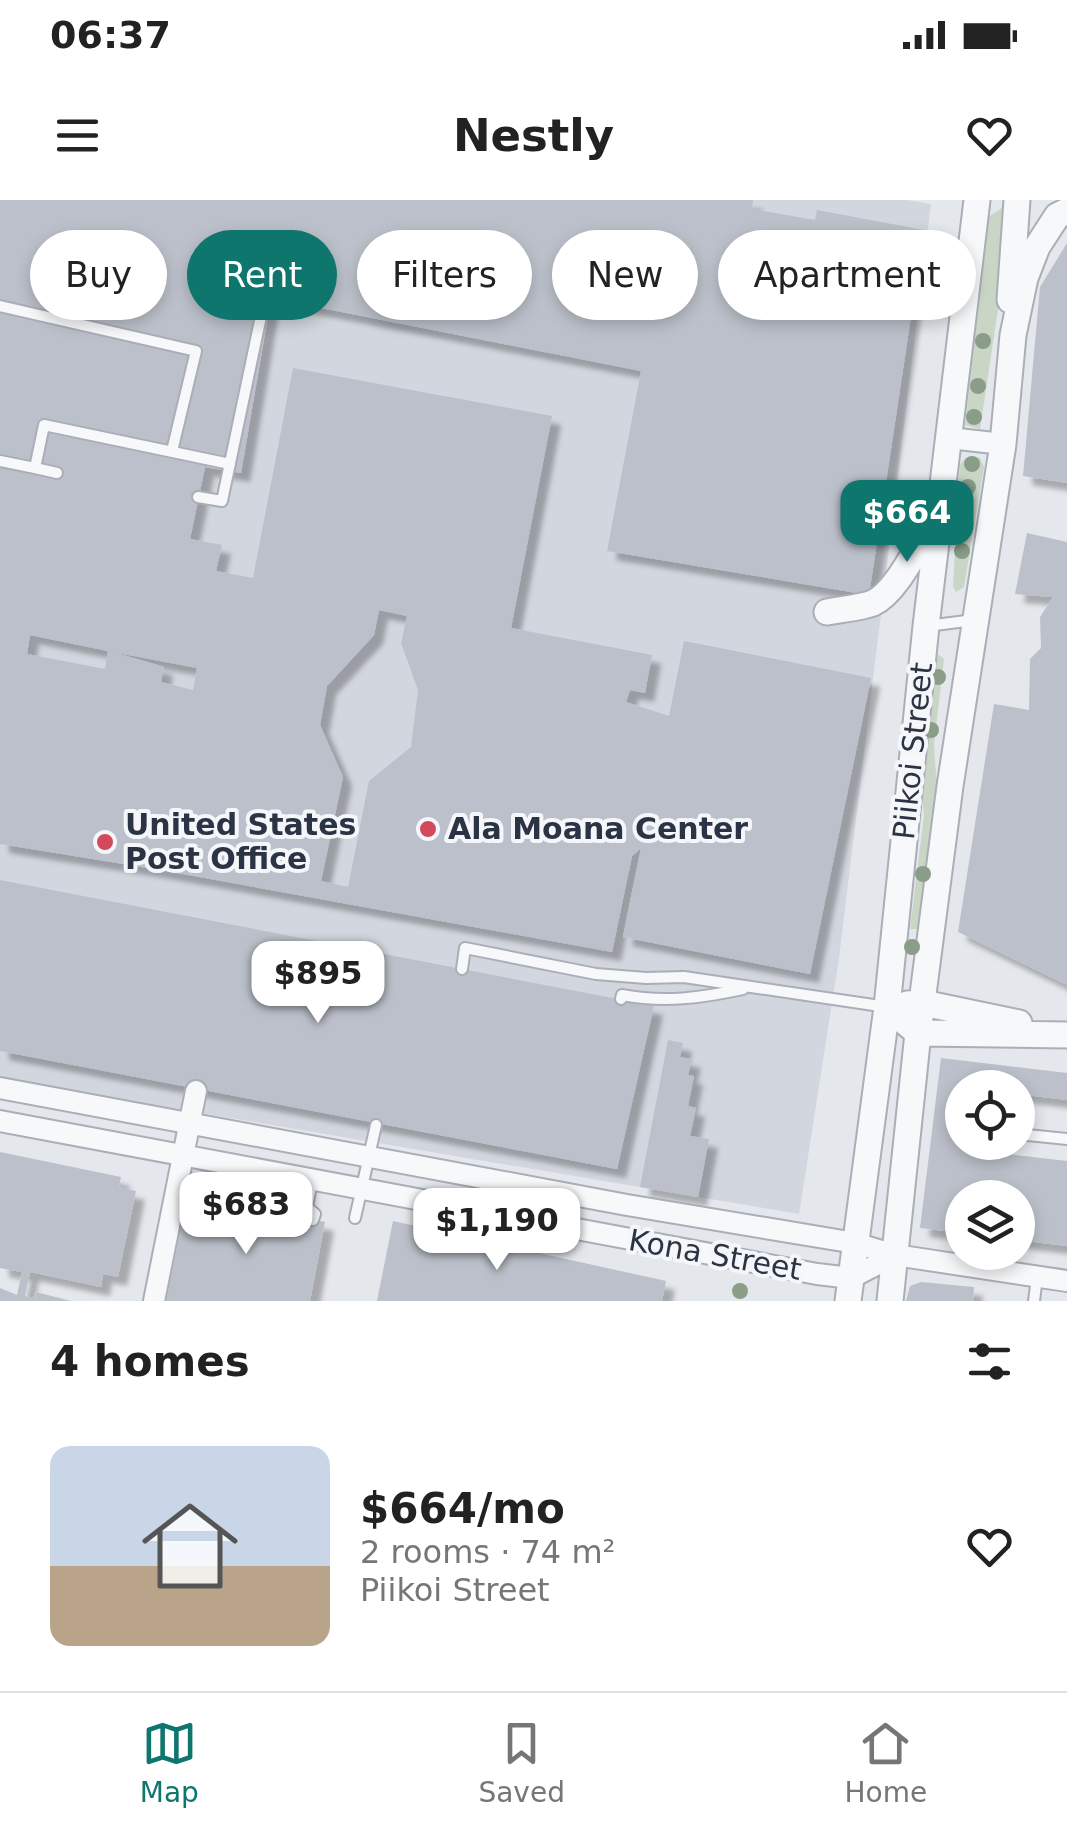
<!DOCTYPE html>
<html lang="en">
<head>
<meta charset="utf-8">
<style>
	body { margin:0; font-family:"DejaVu Sans",sans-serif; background:#f6f6f6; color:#222; height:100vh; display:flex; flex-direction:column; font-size:38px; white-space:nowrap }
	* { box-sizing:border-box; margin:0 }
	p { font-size:32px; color:#767676 }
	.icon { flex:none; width:55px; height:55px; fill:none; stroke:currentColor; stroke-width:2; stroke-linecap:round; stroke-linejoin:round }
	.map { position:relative; height:1101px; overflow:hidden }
	.drawer { display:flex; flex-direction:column; background:#fff; flex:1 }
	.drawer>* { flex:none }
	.guide { position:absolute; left:30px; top:30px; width:1008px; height:90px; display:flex; gap:20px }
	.buttons { position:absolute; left:945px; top:870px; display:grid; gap:20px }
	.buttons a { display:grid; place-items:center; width:90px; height:90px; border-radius:50%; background:#fff; box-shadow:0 5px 15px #0003; font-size:50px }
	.price { position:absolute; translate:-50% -85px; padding:0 22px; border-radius:20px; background:#fff; color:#222; font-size:32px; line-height:65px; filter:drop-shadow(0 2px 5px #0008) }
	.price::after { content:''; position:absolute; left:50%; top:60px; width:30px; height:22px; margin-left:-15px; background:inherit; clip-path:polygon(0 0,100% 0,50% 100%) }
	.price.active { background:#0f766e; color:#fff }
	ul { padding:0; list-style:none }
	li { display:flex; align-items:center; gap:30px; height:250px; padding:0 50px }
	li+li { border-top:2px solid #e0e0e0 }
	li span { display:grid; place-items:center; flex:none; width:280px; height:200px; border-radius:20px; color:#555 }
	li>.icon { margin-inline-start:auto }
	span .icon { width:120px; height:120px; fill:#fffc; stroke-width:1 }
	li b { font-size:42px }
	h2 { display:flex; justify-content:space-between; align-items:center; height:120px; padding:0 50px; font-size:42px }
	.tag { padding:0 35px; border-radius:45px; background:#fff; box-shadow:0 5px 15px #0003; font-size:35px; line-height:90px }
	.tag.active { background:#0f766e; color:#fff }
	.status { display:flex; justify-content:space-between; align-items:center; height:70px; padding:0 50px; background:#fff; direction:ltr }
	.status svg { height:28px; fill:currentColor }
	header { display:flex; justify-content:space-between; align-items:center; height:130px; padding:0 50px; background:#fff; font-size:45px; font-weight:700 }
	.dock { display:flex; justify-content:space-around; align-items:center; height:140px; border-top:2px solid #e0e0e0; background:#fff; font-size:28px; color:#767676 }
	.dock a { display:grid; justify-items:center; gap:5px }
	.dock .active { color:#0f766e }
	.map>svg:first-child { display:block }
	.built { fill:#d2d6de }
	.green { fill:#c9d6c5 }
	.building { fill:#bbc0ca; fill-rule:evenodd; filter:url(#shadow) }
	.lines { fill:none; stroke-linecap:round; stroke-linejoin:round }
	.service-casing { stroke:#a9aeb7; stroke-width:14 }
	.minor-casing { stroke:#a9aeb7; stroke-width:24 }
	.tertiary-casing { stroke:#a9aeb7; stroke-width:29 }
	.service { stroke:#f7f8fa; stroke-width:10 }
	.minor { stroke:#f7f8fa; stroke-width:20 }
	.tertiary { stroke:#f7f8fa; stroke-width:25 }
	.tree { fill:#899d89 }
	.poi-dot { fill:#d1495b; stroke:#f4f6f9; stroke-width:4 }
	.labels { text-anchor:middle; stroke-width:8; stroke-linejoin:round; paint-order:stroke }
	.street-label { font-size:30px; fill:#2b3445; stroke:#f4f6f9 }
	.poi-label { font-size:30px; font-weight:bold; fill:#2b3445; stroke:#f4f6f9; text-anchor:start }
</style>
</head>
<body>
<div class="status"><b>06:37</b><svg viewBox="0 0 49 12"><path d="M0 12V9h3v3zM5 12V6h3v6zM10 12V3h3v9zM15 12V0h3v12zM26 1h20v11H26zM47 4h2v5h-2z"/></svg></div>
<header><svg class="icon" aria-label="menu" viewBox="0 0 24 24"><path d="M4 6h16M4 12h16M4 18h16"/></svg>Nestly<svg class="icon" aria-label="heart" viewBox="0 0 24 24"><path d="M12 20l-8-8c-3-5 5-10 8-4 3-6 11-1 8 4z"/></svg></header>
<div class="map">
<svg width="1067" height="1101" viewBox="0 0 1067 1101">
	<defs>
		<filter id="shadow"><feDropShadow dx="9" dy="9" stdDeviation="2.5" flood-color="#0004"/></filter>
	</defs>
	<rect width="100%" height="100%" fill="#e4e7ec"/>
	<path class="built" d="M0 0H907L931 4 839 758 799 1014 0 879Z"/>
	<path class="green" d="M1002 8 1009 12 1008 43 980 229 965 225 988 17Z
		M975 257 980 258 984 267 964 387 956 392 953 387 960 265 965 258Z
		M938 454 944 459 934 544 937 589 920 729H910L924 615 920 573Z"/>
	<path class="building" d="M0 0H753L752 9 815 20 817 10 924 30 869 395 607 351 641 171 271 98 241 273 205 267 190 339 222 345 216 371 253 378 293 168 552 216 511 428 652 455 645 493 630 490 626 502 669 516 684 441 871 478 810 774 623 737 641 648 632 656 612 752 161 670 0 644ZM379 410 407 416 401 443 418 490 411 547 369 581 348 687 321 681 343 577 320 525 327 486 374 435ZM30 435 108 451 105 469 27 454ZM113 452 197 468 193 490 161 482 164 467Z
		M1067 43V283L1023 276 1040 87Z
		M1027 333 1067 342V785L958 732 994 504 1029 510 1030 459 1041 448 1040 417 1053 397 1015 394Z
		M0 680 654 806 617 969 0 851Z
		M668 840 683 843 680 857 692 859 688 875 694 876 688 906 696 908 690 936 709 939 698 997 640 987Z
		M941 858 1067 873V900L1018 894V888H962V942H973L972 950 1067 961V1046L1018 1040V998H962V1033L920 1028Z
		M0 952 121 977 119 987 136 991 118 1077 103 1074 101 1087 30 1072 25 1096 35 1098 36 1092 71 1101H0V1088L17 1095 22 1072 0 1068Z
		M232 1004 325 1022 310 1101H166L183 1016 207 1021Z
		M393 1021 666 1081 662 1101H377Z
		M921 1082 974 1087 973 1101H906L910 1086Z"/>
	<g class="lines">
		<g class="service-casing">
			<path id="service" d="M0 106 196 151 172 251
				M0 261 35 268 44 225 230 264
				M35 268 57 273
				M198 297 222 301 265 97
				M927 426 974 420
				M462 769 465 748 596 774 646 778 684 777 887 807
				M621 799 622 795C665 803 701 798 743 789
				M1018 934 1067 939
				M312 981 307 1007 315 1014 313 1020
				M237 1005 246 969
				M293 1016 294 1012 307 1007
				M355 1018 376 925
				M1034 1101 1037 1077"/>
		</g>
		<g class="minor-casing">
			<path id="minor" d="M949 238 1003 244
				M0 888 627 1005 855 1043 895 1055 1067 1081
				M0 921 817 1074 851 1078 895 1055
				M154 1101 196 891"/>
		</g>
		<g class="tertiary-casing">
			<path id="tertiary" d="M1010 100 1017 0
				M827 412C842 409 860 408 873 403 898 392 921 338 938 315
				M907 804 923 803 1019 823
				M906 823 918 833 1067 835
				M848 1101 887 807 926 426 977 0
				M890 1101 918 833 950 586 1003 244 1013 135 1025 78 1037 47 1057 16 1067 11"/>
		</g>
		<use href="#service" class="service"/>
		<use href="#minor" class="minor"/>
		<use href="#tertiary" class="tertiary"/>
	</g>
	<g class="tree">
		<circle cx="983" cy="141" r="8"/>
		<circle cx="978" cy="186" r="8"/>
		<circle cx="974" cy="217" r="8"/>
		<circle cx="972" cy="264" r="8"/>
		<circle cx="968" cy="287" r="8"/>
		<circle cx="965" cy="320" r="8"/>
		<circle cx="962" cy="351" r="8"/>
		<circle cx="938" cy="477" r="8"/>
		<circle cx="931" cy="530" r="8"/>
		<circle cx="923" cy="674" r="8"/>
		<circle cx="912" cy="747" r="8"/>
		<circle cx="740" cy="1091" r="8"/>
	</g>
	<g class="poi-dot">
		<circle cx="428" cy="629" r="10"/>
		<circle cx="105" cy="642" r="10"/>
	</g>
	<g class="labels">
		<g class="street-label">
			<text transform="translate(913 551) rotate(-84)" y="10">Piikoi Street</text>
			<text transform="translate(715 1055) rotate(10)" y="10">Kona Street</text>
		</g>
		<g class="poi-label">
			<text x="125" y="635">United States<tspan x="125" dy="34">Post Office</tspan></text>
			<text x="448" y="639">Ala Moana Center</text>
		</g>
	</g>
</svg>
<div class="buttons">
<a><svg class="icon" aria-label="locate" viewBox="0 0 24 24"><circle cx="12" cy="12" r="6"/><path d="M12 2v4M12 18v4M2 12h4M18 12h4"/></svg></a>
<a><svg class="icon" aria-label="layers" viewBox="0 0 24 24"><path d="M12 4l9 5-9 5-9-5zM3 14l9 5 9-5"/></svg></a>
</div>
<b class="price active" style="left:907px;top:365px">$664</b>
<b class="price" style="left:318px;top:826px">$895</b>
<b class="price" style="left:246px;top:1057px">$683</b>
<b class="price" style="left:497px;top:1073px">$1,190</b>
<div class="guide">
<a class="tag">Buy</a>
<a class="tag active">Rent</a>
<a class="tag">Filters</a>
<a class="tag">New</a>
<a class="tag">Apartment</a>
</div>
</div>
<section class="drawer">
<h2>4 homes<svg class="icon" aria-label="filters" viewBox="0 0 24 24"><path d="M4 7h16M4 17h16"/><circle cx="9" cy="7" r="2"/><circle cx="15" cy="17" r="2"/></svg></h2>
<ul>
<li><span style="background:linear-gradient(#c9d6e8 60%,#b9a48a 0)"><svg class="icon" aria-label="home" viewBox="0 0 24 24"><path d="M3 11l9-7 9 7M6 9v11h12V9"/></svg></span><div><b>$664/mo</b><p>2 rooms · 74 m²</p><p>Piikoi Street</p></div><svg class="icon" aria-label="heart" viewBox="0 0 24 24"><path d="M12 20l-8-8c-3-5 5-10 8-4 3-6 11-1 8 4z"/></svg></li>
</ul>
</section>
<nav class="dock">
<a class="active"><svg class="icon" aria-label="map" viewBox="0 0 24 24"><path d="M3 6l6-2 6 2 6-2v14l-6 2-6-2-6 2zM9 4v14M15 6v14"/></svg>Map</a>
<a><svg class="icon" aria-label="saved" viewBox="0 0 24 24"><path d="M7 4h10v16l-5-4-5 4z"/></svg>Saved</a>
<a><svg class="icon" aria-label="home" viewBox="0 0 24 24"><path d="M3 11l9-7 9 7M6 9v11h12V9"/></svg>Home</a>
</nav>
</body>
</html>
